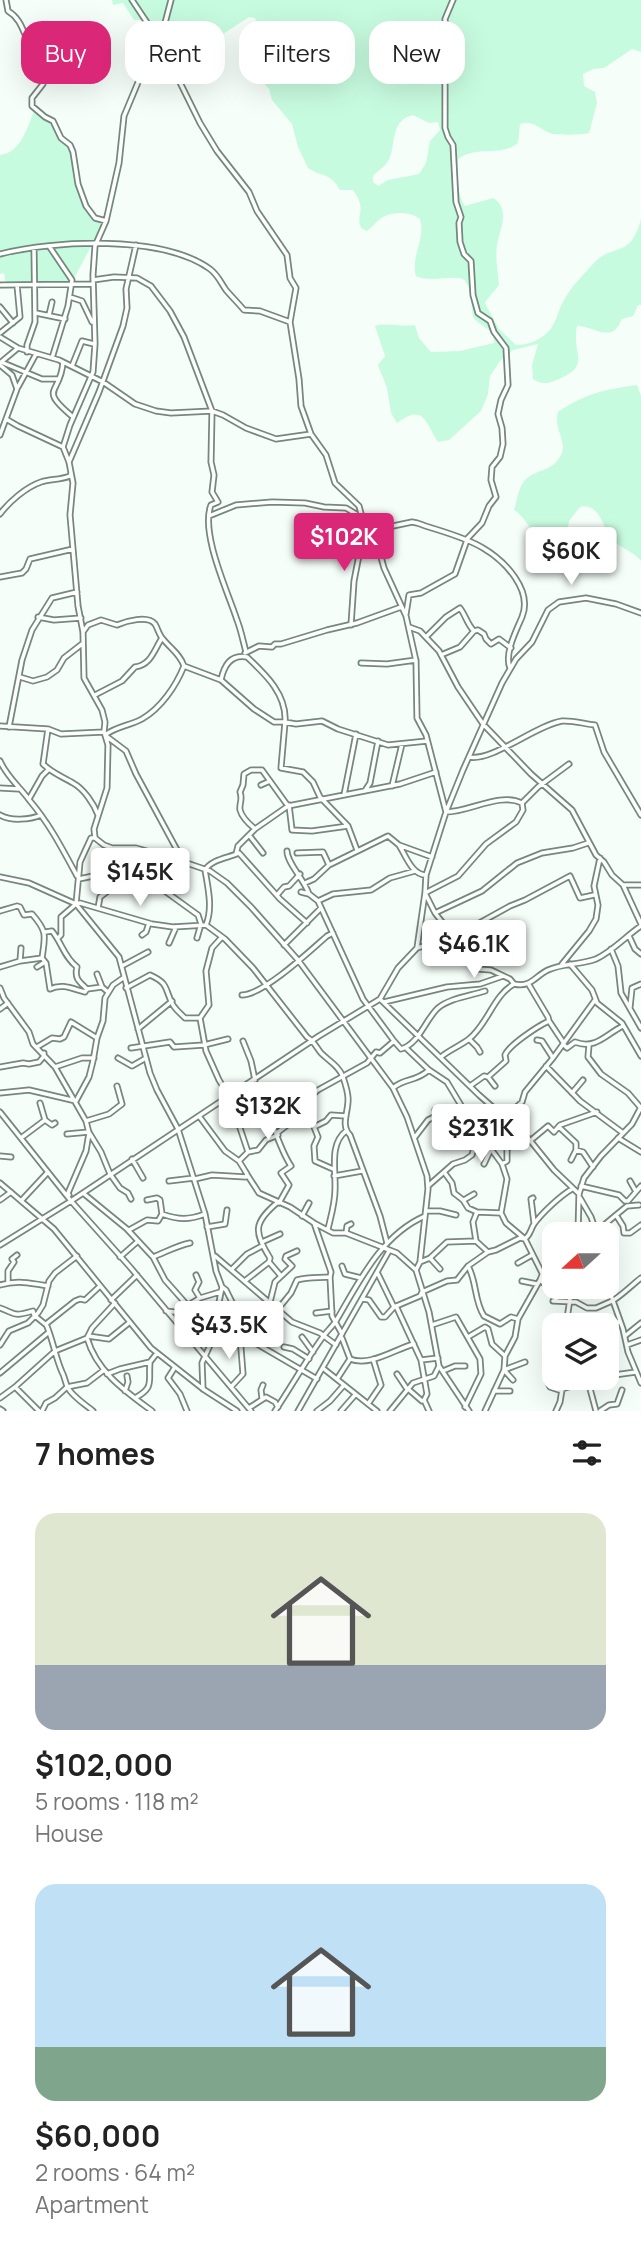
<!DOCTYPE html>
<html lang="en">
<head>
<meta charset="utf-8">
<style>
	body { margin:0; font-family:Manrope,sans-serif; background:#f6f6f6; color:#222; height:100vh; display:flex; flex-direction:column; font-size:26px; white-space:nowrap }
	* { box-sizing:border-box; margin:0 }
	p { font-size:23px; color:#767676 }
	.icon { flex:none; width:38px; height:38px; fill:none; stroke:currentColor; stroke-width:2; stroke-linecap:round; stroke-linejoin:round }
	.map { position:relative; height:1411px; overflow:hidden }
	.drawer { display:flex; flex-direction:column; background:#fff; flex:1 }
	.drawer>* { flex:none }
	.banner { position:absolute; left:21px; top:21px; width:600px; height:63px; display:flex; gap:14px }
	.needle { width:46px; rotate:249deg }
	.controls { position:absolute; left:542px; top:1222px; display:grid; gap:14px }
	.controls a { display:grid; place-items:center; width:77px; height:77px; border-radius:14px; background:#fff; box-shadow:0 7px 28px #0002; font-size:35px }
	.price { position:absolute; translate:-50% -60px; padding:0 16px; border-radius:7px; background:#fff; color:#222; font-size:23px; line-height:46px; filter:drop-shadow(0 2px 4px #0008) }
	.price::after { content:''; position:absolute; left:50%; top:42px; width:21px; height:16px; margin-left:-10px; background:inherit; clip-path:polygon(0 0,100% 0,50% 100%) }
	.price.active { background:#db2777; color:#fff }
	ul { padding:0; list-style:none }
	li { display:grid; align-content:center; gap:14px; height:371px; padding:0 35px }
	li span { display:grid; place-items:center; height:217px; border-radius:21px; color:#555 }
	li>.icon { margin-inline-start:auto }
	span .icon { width:126px; height:126px; fill:#fffc; stroke-width:1 }
	li b { font-size:30px }
	h2 { display:flex; justify-content:space-between; align-items:center; height:84px; padding:0 35px; font-size:30px }
	.tag { padding:0 24px; border-radius:21px; background:#fff; box-shadow:0 7px 28px #0002; font-size:24px; line-height:63px }
	.tag.active { background:#db2777; color:#fff }
	.map>svg:first-child { display:block }
	.green { fill:#c7fbdf; fill-rule:evenodd }
	.lines { fill:none; stroke-linecap:round; stroke-linejoin:round }
	.minor-casing { stroke:#74887d; stroke-width:7 }
	.minor { stroke:#fff; stroke-width:3.5 }
</style>
</head>
<body>
<div class="map">
<svg width="641" height="1411" viewBox="0 0 641 1411">
	<rect width="100%" height="100%" fill="#f6fef9"/>
	<path class="green" d="M112 0H641V52L632 49 604 68 593 69 583 74 584 86 595 92 597 103 589 133C582 135 560 135 553 134 540 131 535 119 520 124L518 143C501 157 476 145 458 159 456 171 457 196 465 206L493 198C511 209 500 229 497 245 495 258 498 272 499 285 494 292 489 296 485 303L499 329 516 345C525 345 535 342 542 337 557 327 556 314 564 300 571 287 582 276 592 265 613 241 630 261 641 219V305H638L633 316 622 319C620 322 619 326 616 329 607 339 588 325 577 326 571 357 594 365 554 381 547 384 540 384 533 379L532 365 538 344 513 350 500 361 490 376 488 394 481 411 449 440 438 442C425 422 424 403 397 423L391 413 387 388 378 365 385 356 375 326C385 322 402 327 415 325L419 338 431 352 460 351 494 343C494 326 480 328 473 317 471 307 472 291 466 282 461 272 432 284 416 276 410 257 426 239 420 219 410 211 391 211 380 219 376 222 372 227 367 231L361 228C355 214 368 210 353 190H340C330 172 323 178 308 168L298 147 292 124 272 100 269 89 261 80 262 69 275 57 277 52 275 46C260 36 261 36 255 18L249 17 223 34 198 43 187 57 181 58 176 57 163 45 151 50 154 35 141 20H134L123 3 113 5ZM413 115 429 123 438 122 440 130 430 141 426 163 419 174 388 180 378 186 373 182V176C377 171 382 169 386 164 398 151 387 121 413 115Z
		M36 107 54 119 72 151 84 194 92 215 104 222 71 284H6L4 273 0 274V155C22 153 28 124 36 107Z
		M637 385 641 396V561C633 551 622 549 614 541 602 530 602 503 580 507L569 521 564 545C557 546 554 543 547 541 528 534 529 519 514 510 518 499 518 483 530 476 543 468 552 471 561 455 568 441 553 430 558 412 584 394 606 389 637 385Z"/>
	<g class="lines">
		<g class="minor-casing">
			<path id="minor" d="M6 0 8 11C23 20 23 35 32 48 40 61 45 68 43 84L32 98V106L45 117 53 121 61 138 70 145 73 152 78 184 86 206 95 218 106 221
				M132 0 160 42
				M453 0 445 19 446 32 440 49 445 85V128L448 137 453 145 456 202 461 217 459 223 460 242 464 254 471 261 473 295 478 313 490 321 494 332 506 348 508 385 501 400 498 414 502 428 503 444 500 457 492 467 491 480 496 497 489 506 482 523 466 540
				M164 30C179 33 187 28 200 29
				M160 42 171 0
				M49 246 72 280 68 306 52 358
				M0 254C55 240 163 235 210 269 218 275 221 283 226 290 232 297 238 303 244 310L260 311 290 322
				M93 280 114 277 137 278 151 286 170 311 184 337 212 411 211 462 214 475 212 492 218 502 211 505C200 533 228 592 237 620 241 630 243 641 246 652
				M1 285 93 284
				M70 297 82 301 92 322
				M0 307 13 323
				M36 313 65 319
				M49 315 52 302
				M0 333 20 317 17 285
				M0 337 18 348
				M27 352V345L35 322 34 248
				M1 362 42 379H58
				M63 362C61 395 37 387 73 417
				M0 363 18 348 59 360 103 382 135 404 156 411 171 413 212 411 223 415 246 428 276 439 311 434
				M0 365 12 375 17 389 0 435
				M72 366 82 341 94 344
				M18 387 36 354
				M6 419 18 426 63 447
				M69 462 99 392 123 326 127 308 126 289 136 245
				M0 514C9 502 26 487 41 482 51 479 60 480 70 476L71 473
				M209 516 236 505 272 502 305 503 324 507 346 508 361 517
				M0 577 22 573 26 569 30 559 73 549
				M406 614 409 595 421 593 455 574 467 540
				M38 617 54 620 81 618
				M351 625 354 581 365 524 393 526 412 522 417 523C439 531 463 536 483 548 505 561 533 590 522 617 516 631 504 654 510 668
				M409 627 420 631 439 651 458 687 483 724 531 774 572 810 596 855 604 862 612 875 623 885 641 924
				M83 632 88 625 101 620 117 625C126 621 148 615 155 624 158 629 159 635 163 639 171 649 180 654 184 666
				M426 637 446 617 460 608C466 616 467 624 474 631L478 630 484 634 486 639 491 644 499 639 511 648
				M245 653 259 646 272 647 275 644H281L327 630 357 623 401 607
				M441 655 460 647 474 631
				M361 663 387 664 416 660
				M20 677 33 681 47 677 57 670 64 658 82 644
				M221 680 254 709 274 722H285L281 768 303 772 313 782 320 797 348 826 357 850
				M95 695 122 681 135 667C151 665 154 650 162 638
				M0 726 48 729 43 764C52 773 63 777 73 783 84 789 94 804 98 815
				M9 727 22 660 32 630 52 598 77 592
				M48 729 61 734 104 732
				M105 735C117 726 129 726 142 719 161 708 176 686 184 666L221 680C224 665 231 654 247 657 265 674 287 694 285 722L296 724 322 721 338 729 388 745 427 741
				M106 736 126 751 136 774 183 861
				M469 757C492 762 536 725 562 721 572 720 585 724 595 725L604 752 641 815
				M0 761C7 777 20 787 30 801 49 823 63 850 77 876
				M569 764 538 787 522 803 523 810 516 822 486 844 458 876 425 893 435 913 454 937 466 961 478 969 491 970 510 979 514 984C531 988 535 976 548 970 563 963 580 965 596 959 613 951 626 936 641 926
				M261 785 270 781
				M392 786 402 744
				M0 788 19 789
				M366 789 370 783 378 741
				M344 795 356 734
				M29 799 42 776 49 769
				M289 805 292 830 312 831 348 826
				M446 812C470 812 499 792 522 803
				M0 815C10 821 30 820 41 815
				M255 829C249 824 242 818 240 810 239 803 243 800 240 792L243 785 244 774 251 770H262L288 806
				M249 835 263 853
				M399 845C406 856 412 875 426 875
				M287 851C287 863 304 879 309 894
				M297 853 323 852 329 865
				M236 854 238 846 255 829 288 806 400 784 436 772
				M205 870C212 859 228 858 239 853L280 899 307 923
				M205 870C208 888 213 908 206 925
				M0 877 29 883 76 904 80 903 152 924 173 927 206 925 225 939 253 968 307 1037C314 1041 316 1047 321 1053 329 1061 339 1066 343 1077 345 1083 348 1092 348 1098 349 1111 340 1125 350 1135L380 1216 387 1243
				M79 879 93 876
				M305 883 314 879 329 865 388 836 399 845 432 857
				M623 885H641
				M301 892 309 894 318 901 363 999 394 1041
				M277 895 284 887 289 886 300 874
				M318 901 333 894 371 890 390 878 415 871
				M76 904 119 957 150 1073 157 1090 178 1129 205 1214 216 1271 222 1287 226 1290 235 1308 239 1323 243 1374 231 1387
				M98 908 100 897 132 873H140L198 915 201 924 197 938
				M0 911 17 906 20 907 24 915 32 914C48 932 45 936 42 958L20 961 0 967
				M435 913 482 891 517 863 542 853 573 848 588 843
				M45 932 52 931C62 943 64 957 77 967 74 979 80 982 87 989
				M142 935 146 932 149 923
				M629 936 635 949 641 954
				M58 938 61 935V917L76 904 80 862 91 838H95
				M169 943 176 927
				M284 945 321 908
				M417 948 454 937 510 906 525 900 570 876 580 898 594 895
				M611 949 618 966 621 993 641 1028
				M42 958 46 963 50 989C62 983 73 989 85 992L87 989 102 987 108 992
				M20 961 21 948
				M562 964 589 931 596 919 598 905 594 886 600 858
				M570 964 592 990 597 1003 622 1023 641 1056
				M122 966 148 952
				M37 967 45 962
				M97 974 102 987
				M529 985 548 1017 549 1021 563 1042
				M0 988 4 998 29 1032 33 1044 55 1067 86 1121 89 1133 86 1151 68 1193 69 1195
				M126 988 150 975C170 984 164 989 173 1005 176 1010 181 1014 185 1018H200L209 1005 206 971 212 948 222 937
				M242 995C263 995 310 951 327 936L333 933
				M381 1000 479 1095 529 1139 554 1170 579 1194
				M384 1002 447 987 480 984 503 976
				M630 1007 632 988 641 984
				M0 1009 8 1003
				M200 1018 206 1051 219 1080 236 1108 239 1125 248 1152 239 1161
				M138 1029 172 1001
				M469 1039 477 1047 480 1052
				M537 1040 542 1041 553 1058
				M243 1041 251 1061 255 1080
				M563 1044 567 1048 575 1042C596 1050 606 1034 623 1026
				M589 1045 588 1057 601 1074 628 1093 641 1108
				M37 1047 52 1038 60 1039 64 1037 71 1022 97 1038
				M131 1048 170 1042 174 1047 204 1045 228 1039
				M406 1048 429 1070 447 1082 465 1112 473 1132 482 1142 491 1149 502 1164 507 1179 501 1213 506 1223 525 1239 542 1273
				M441 1057C449 1050 460 1046 469 1039 488 1024 493 996 514 984
				M118 1058 132 1066 146 1058
				M546 1066 580 1101 623 1133
				M0 1067 23 1063 29 1064 39 1062 44 1056V1053
				M55 1067 82 1058H94
				M488 1077 495 1086
				M252 1082 266 1102 265 1105C274 1125 279 1148 291 1166L281 1173 289 1185 279 1203
				M470 1086 484 1076 488 1077 506 1061 505 1055C509 1045 538 1026 549 1021
				M393 1088C406 1077 414 1083 429 1070
				M0 1093 29 1090 76 1101
				M572 1093 583 1080
				M76 1101 89 1077 93 1061 97 1038 103 1021 105 998 113 985 123 978
				M0 1112 71 1201 130 1267 251 1411
				M199 1116 225 1151 239 1161 247 1174 246 1177 248 1176 259 1193 290 1207 314 1223 333 1233H346L397 1253 416 1270 429 1312 439 1366 469 1411
				M505 1117 522 1102 525 1092 553 1058 595 1000
				M45 1120 52 1125 55 1123
				M86 1121 109 1114 122 1104 117 1086
				M559 1127 576 1143V1150
				M277 1133 291 1122 295 1109 318 1090 367 1063 376 1052 380 1053 394 1041 401 1049C419 1044 425 1020 438 1008 450 998 470 996 485 991
				M67 1134 89 1132
				M90 1134 101 1152 110 1174 120 1188 128 1193 131 1199
				M415 1137 428 1120 436 1116 435 1110
				M21 1138 45 1120 40 1103
				M618 1138 641 1152
				M530 1141 548 1126 554 1132 560 1125 597 1112
				M248 1152 258 1150 266 1140 278 1135
				M0 1156 11 1157
				M132 1159 143 1178
				M571 1160 576 1150 583 1152 593 1167
				M484 1164 491 1149
				M502 1164 507 1161V1150L510 1146
				M333 1169 315 1161 314 1146 318 1137 314 1127 326 1121 331 1115 346 1116
				M444 1172 452 1183 454 1193 463 1200 468 1208 477 1212 501 1213
				M334 1176 362 1171
				M195 1179 212 1175 246 1177
				M169 1181 194 1178
				M630 1181 635 1190
				M0 1183 54 1229 151 1348 203 1389 237 1411
				M428 1186 453 1164 465 1160 472 1155 477 1137 483 1133 498 1110
				M581 1186 619 1195 625 1201H628L641 1186
				M83 1193 127 1229 153 1257 165 1280 188 1306 191 1314
				M533 1198 531 1199 534 1223
				M580 1198 591 1217 597 1234
				M0 1200 11 1192
				M147 1200 157 1198 160 1200 162 1214
				M464 1200 474 1194
				M21 1201 48 1172
				M278 1202C254 1222 253 1231 270 1258L269 1262 281 1276
				M426 1211H440L456 1215
				M616 1215 627 1206 639 1205
				M302 1216 309 1203
				M314 1223 331 1272 330 1277 332 1316 342 1334
				M207 1227 225 1224 227 1210
				M328 1229C331 1216 335 1203 335 1190 336 1170 329 1144 346 1131
				M129 1230 147 1220 158 1221 162 1214C179 1220 189 1220 205 1214
				M597 1231 616 1215 623 1226 624 1233H630L641 1225
				M346 1233 347 1226 351 1224
				M578 1234 579 1194 584 1178 601 1156 632 1124 641 1107
				M476 1241 488 1252 496 1250 520 1238 525 1239C531 1234 530 1230 534 1224 542 1213 560 1196 572 1189
				M262 1242 280 1234
				M0 1245 71 1201 319 1036 380 999 398 968 417 948 425 893 426 875 446 812 463 770 502 683 516 659 532 642 548 610 559 602 586 598 616 604 641 613
				M215 1256 292 1322 320 1333 336 1345
				M120 1257 137 1242
				M153 1257C166 1252 176 1246 190 1243
				M430 1258 440 1269
				M420 1262 430 1258 447 1242 476 1241 473 1222 477 1212
				M518 1263 532 1255
				M342 1266 345 1274 361 1278
				M468 1266 488 1252
				M232 1269 247 1254 262 1246
				M416 1270 420 1262 428 1189 427 1176 407 1117 393 1088 298 960 251 907 227 883 210 871 178 860 136 848H112L104 845 95 838 94 829 107 788 108 745 104 732 105 722 102 710 84 678 83 632 78 606 70 515 73 483 69 462 63 447 70 425 93 372 95 344 93 275 95 246 106 221 119 163 124 116 139 80 160 42 200 123 217 151 249 192 257 211 287 255 290 278 296 288 290 322 299 379 301 406 311 434 326 455 335 483 359 506 363 521 378 546 384 568 406 616 416 661 417 718 426 735 446 812
				M378 1274 394 1307
				M196 1275 199 1282 195 1290 200 1298
				M246 1280 269 1262
				M522 1281 537 1284
				M541 1281 553 1291 556 1300
				M8 1282V1271L14 1262 12 1259 17 1255
				M607 1284 623 1329 628 1352 641 1383
				M0 1285C17 1280 31 1283 48 1286
				M363 1299 369 1300 381 1317H385L394 1307 420 1296 422 1292 447 1281 457 1280 468 1266C477 1282 474 1301 484 1316L500 1324 511 1317 518 1319
				M111 1300 137 1275
				M553 1301 576 1302 587 1308H596L612 1301
				M612 1301C620 1297 633 1284 641 1278
				M270 1302 275 1282 292 1266 285 1259 286 1256 297 1251
				M187 1306 200 1298 220 1292
				M396 1306 421 1360 427 1394 424 1400 429 1411
				M0 1308C17 1314 12 1317 33 1311L34 1315 45 1324
				M278 1309 291 1293 297 1280C309 1277 318 1278 330 1277
				M166 1311 191 1314 215 1326 216 1329 238 1335 257 1344 317 1379
				M316 1313 332 1311
				M432 1325 456 1317 480 1359 481 1374 465 1407
				M566 1325 572 1286
				M607 1328 620 1321
				M88 1336 109 1339 130 1322
				M547 1336H555
				M625 1336 641 1323
				M302 1337 313 1352
				M468 1337 485 1327 488 1329 492 1344 505 1356
				M87 1338C97 1372 125 1391 152 1411
				M257 1344C259 1328 267 1323 271 1305
				M0 1345 9 1331 28 1323 38 1313 43 1305 49 1281 55 1273 77 1256
				M627 1345 641 1340
				M284 1347 293 1349 309 1359
				M350 1359C370 1367 395 1349 414 1344
				M421 1360 438 1358
				M175 1367 168 1378 180 1394 187 1411
				M324 1369 377 1411
				M443 1371 455 1366H465
				M0 1373 49 1332
				M107 1374 120 1369 150 1362 157 1353
				M397 1374 407 1389
				M607 1376 636 1372
				M596 1377H601
				M337 1379 350 1359 342 1338
				M513 1380 504 1370 525 1362
				M548 1383 550 1387 559 1390 585 1382 589 1385 596 1411
				M15 1387 39 1411
				M407 1388 422 1401 424 1400
				M203 1389 202 1363 211 1343 222 1287
				M125 1391 128 1382 127 1376
				M494 1391H510
				M0 1398 15 1387 55 1351 87 1338 92 1328 115 1303
				M135 1398C155 1387 148 1382 150 1362
				M262 1398 261 1390 263 1385
				M368 1404 381 1385 373 1359
				M249 1408 266 1397 275 1402 278 1407
				M0 1409 3 1411
				M42 1411 46 1403 55 1398 67 1387 87 1383 104 1370
				M93 1411C85 1404 74 1398 68 1388 65 1383 65 1377 62 1372 55 1356 53 1340 46 1324L75 1301 80 1299 85 1300 100 1286
				M275 1411C291 1387 305 1362 322 1338 326 1332 332 1327 336 1321 359 1282 381 1235 425 1216
				M298 1411 389 1251
				M317 1411 330 1401 344 1385
				M341 1411 355 1395
				M390 1411 413 1383 434 1376 439 1366
				M485 1411 504 1370 505 1356 515 1337 518 1319 540 1280 551 1254 555 1251
				M556 1411 560 1402 564 1377
				M600 1411 609 1405 617 1404 622 1390"/>
		</g>
		<use href="#minor" class="minor"/>
	</g>
</svg>
<div class="controls">
<a><svg class="needle" viewBox="-14 -14 28 28"><path d="M0-13l5 13h-10z" fill="#e53935"/><path d="M0 13l5-13h-10z" fill="#767676"/></svg></a>
<a><svg class="icon" aria-label="layers" viewBox="0 0 24 24"><path d="M12 4l9 5-9 5-9-5zM3 14l9 5 9-5"/></svg></a>
</div>
<b class="price active" style="left:344px;top:573px">$102K</b>
<b class="price" style="left:571px;top:587px">$60K</b>
<b class="price" style="left:140px;top:908px">$145K</b>
<b class="price" style="left:474px;top:980px">$46.1K</b>
<b class="price" style="left:268px;top:1142px">$132K</b>
<b class="price" style="left:481px;top:1164px">$231K</b>
<b class="price" style="left:229px;top:1361px">$43.5K</b>
<div class="banner">
<a class="tag active">Buy</a>
<a class="tag">Rent</a>
<a class="tag">Filters</a>
<a class="tag">New</a>
</div>
</div>
<section class="drawer">
<h2>7 homes<svg class="icon" aria-label="filters" viewBox="0 0 24 24"><path d="M4 7h16M4 17h16"/><circle cx="9" cy="7" r="2"/><circle cx="15" cy="17" r="2"/></svg></h2>
<ul>
<li><span style="background:linear-gradient(#dfe7d0 70%,#9aa5b1 0)"><svg class="icon" aria-label="home" viewBox="0 0 24 24"><path d="M3 11l9-7 9 7M6 9v11h12V9"/></svg></span><div><b>$102,000</b><p>5 rooms · 118 m²</p><p>House</p></div></li>
<li><span style="background:linear-gradient(#bfe0f5 75%,#7fa58c 0)"><svg class="icon" aria-label="home" viewBox="0 0 24 24"><path d="M3 11l9-7 9 7M6 9v11h12V9"/></svg></span><div><b>$60,000</b><p>2 rooms · 64 m²</p><p>Apartment</p></div></li>
</ul>
</section>
</body>
</html>
